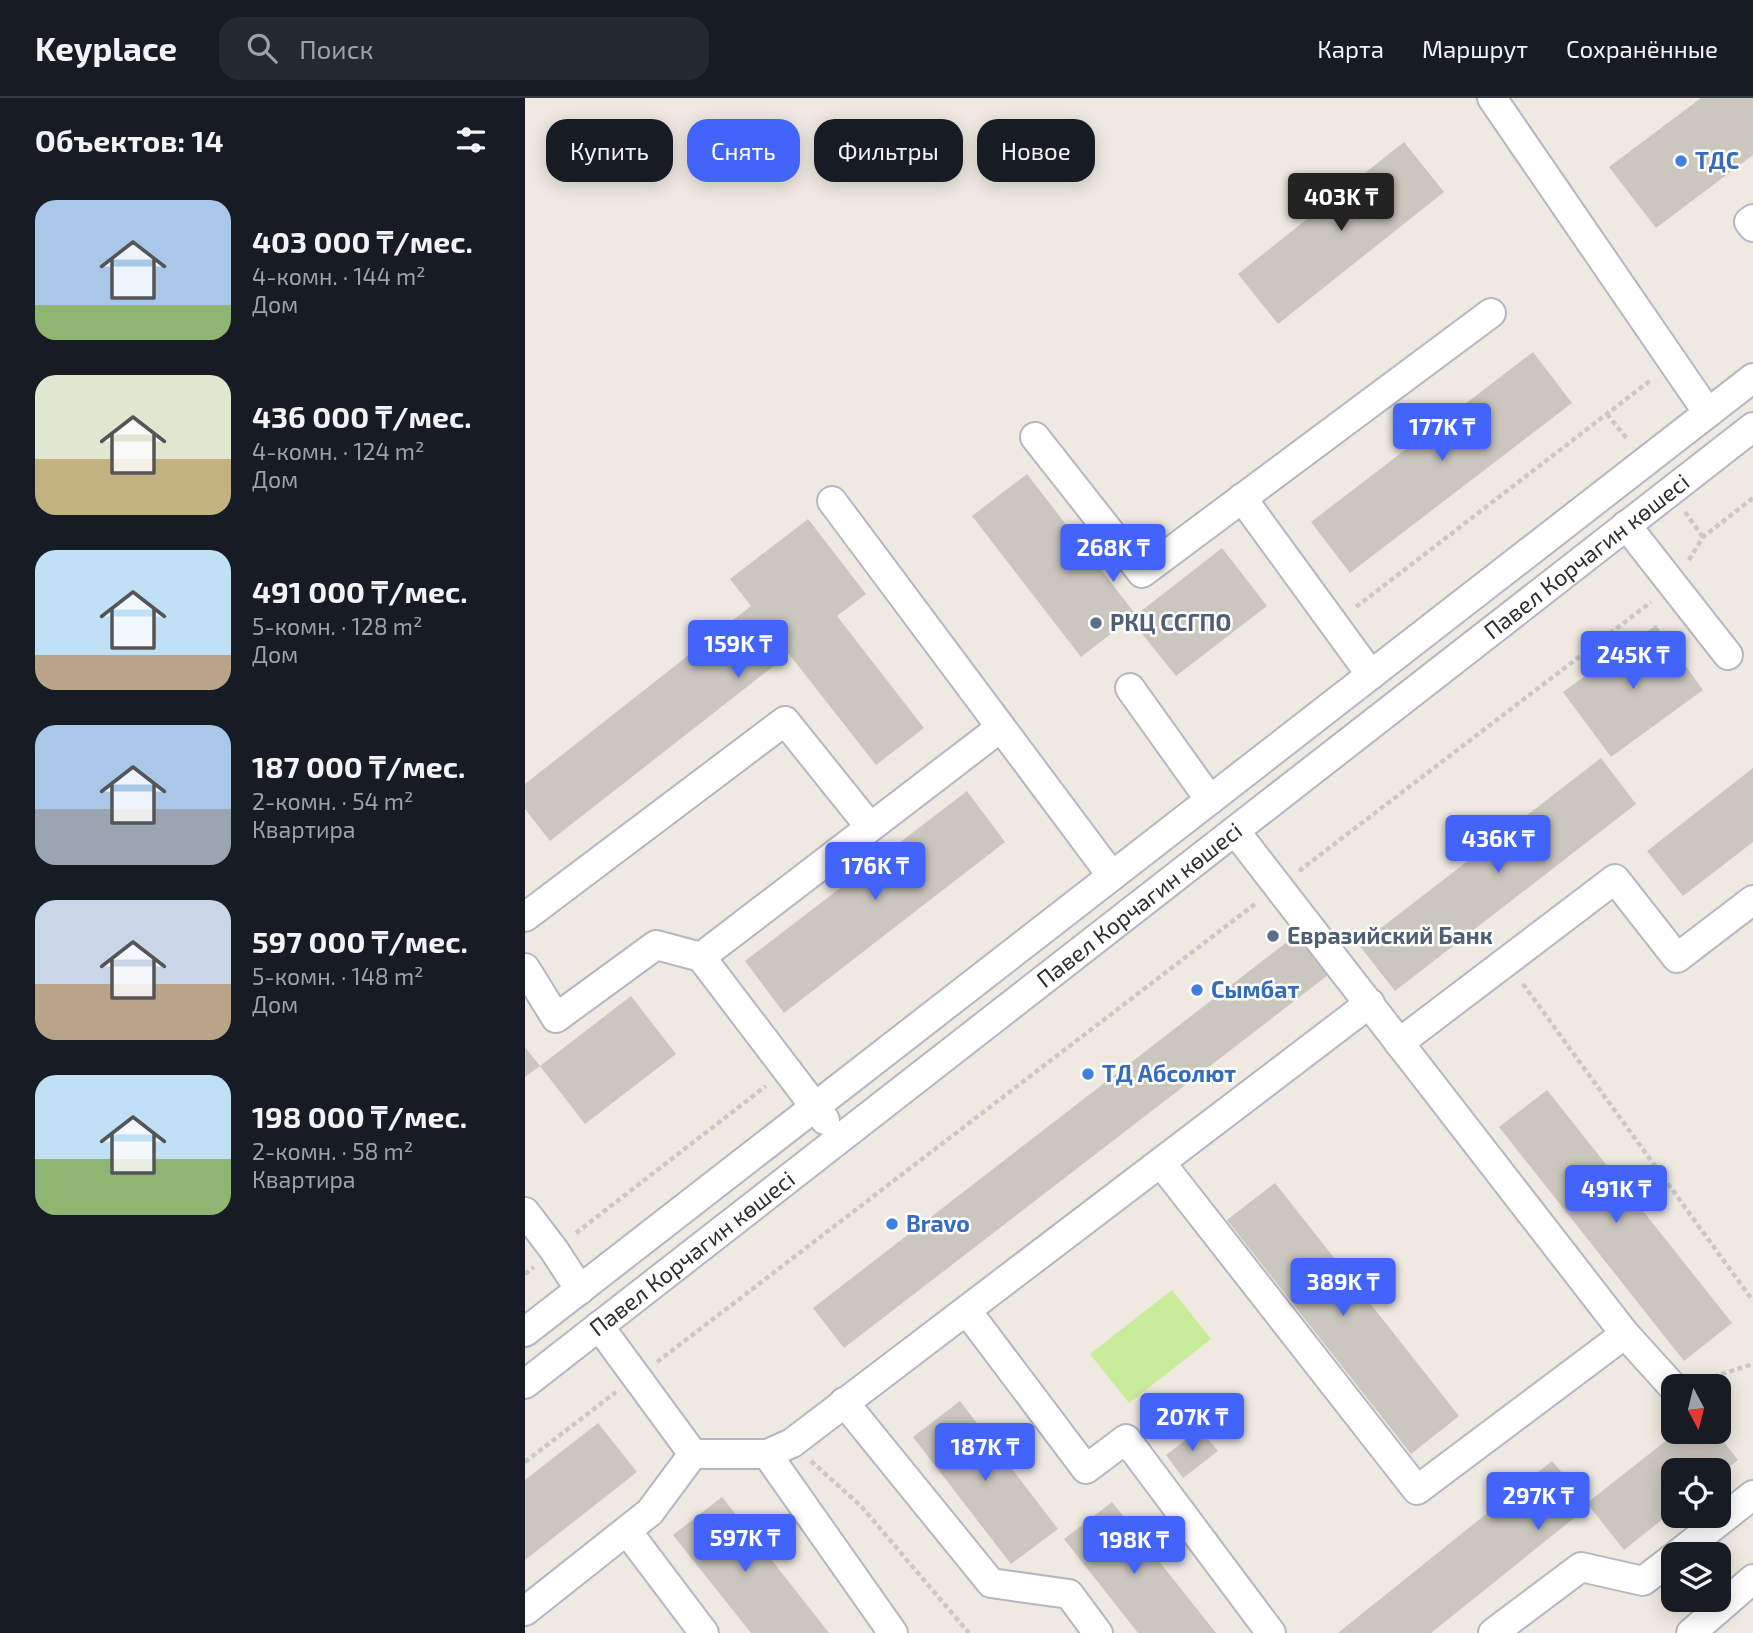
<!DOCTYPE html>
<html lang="ru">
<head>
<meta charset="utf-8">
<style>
	body { margin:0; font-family:"Exo 2",sans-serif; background:#242831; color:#f1f3f6; height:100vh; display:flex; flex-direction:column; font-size:26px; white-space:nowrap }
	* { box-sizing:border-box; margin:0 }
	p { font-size:23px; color:#9ea1a6 }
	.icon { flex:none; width:38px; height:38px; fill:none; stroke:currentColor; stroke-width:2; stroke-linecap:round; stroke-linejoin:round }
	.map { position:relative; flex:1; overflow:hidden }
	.sheet { display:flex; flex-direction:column; background:#171b24; width:525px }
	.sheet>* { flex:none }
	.hud { position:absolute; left:21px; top:21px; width:665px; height:63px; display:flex; gap:14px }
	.needle { width:46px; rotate:173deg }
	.fabs { position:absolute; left:1136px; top:1276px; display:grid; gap:14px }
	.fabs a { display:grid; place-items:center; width:70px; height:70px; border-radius:14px; background:#171b24; box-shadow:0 4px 18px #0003; font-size:35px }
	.price { position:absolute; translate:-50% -60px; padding:0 16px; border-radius:7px; background:#4264fb; color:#fff; font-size:23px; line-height:46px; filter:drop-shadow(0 2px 4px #0008) }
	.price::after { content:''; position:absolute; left:50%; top:42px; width:21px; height:16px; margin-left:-10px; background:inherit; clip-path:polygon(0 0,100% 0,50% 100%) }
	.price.current { background:#222; color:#fff }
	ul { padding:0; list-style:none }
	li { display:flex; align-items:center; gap:21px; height:175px; padding:0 35px }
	li span { display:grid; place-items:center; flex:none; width:196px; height:140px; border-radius:21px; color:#555 }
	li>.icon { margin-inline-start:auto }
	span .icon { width:84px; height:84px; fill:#fffc; stroke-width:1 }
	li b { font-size:30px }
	h2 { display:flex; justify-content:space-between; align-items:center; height:84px; padding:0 35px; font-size:30px }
	.tag { padding:0 24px; border-radius:21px; background:#171b24; box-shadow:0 4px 18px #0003; font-size:24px; line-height:63px }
	.tag.current { background:#4264fb; color:#fff }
	header { display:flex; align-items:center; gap:42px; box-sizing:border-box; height:98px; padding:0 35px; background:#171b24; border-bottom:2px solid #363941 }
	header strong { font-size:33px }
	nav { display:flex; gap:38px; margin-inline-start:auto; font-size:24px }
	.search { width:490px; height:63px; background:#242831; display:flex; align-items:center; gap:18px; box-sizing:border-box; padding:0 24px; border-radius:21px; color:#9ea1a6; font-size:26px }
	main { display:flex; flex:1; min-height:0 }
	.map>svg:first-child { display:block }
	.pitch { fill:#c9ec9a }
	.building { fill:#cbc7bf }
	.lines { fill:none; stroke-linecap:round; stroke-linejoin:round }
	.minor-casing { stroke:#b4b7c1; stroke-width:32 }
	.path { stroke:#c9c9c9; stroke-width:4.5; stroke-dasharray:5 3.5; stroke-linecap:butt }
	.minor { stroke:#fff; stroke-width:28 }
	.shop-dot { fill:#3f7fe0; stroke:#fff; stroke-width:2.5 }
	.service-dot { fill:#5c6f8a; stroke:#fff; stroke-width:2.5 }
	.labels { text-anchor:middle; stroke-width:5; stroke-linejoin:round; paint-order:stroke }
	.shop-label { font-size:23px; font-weight:bold; fill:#366cbe; stroke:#fff; text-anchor:start }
	.street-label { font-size:23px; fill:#2e2e2e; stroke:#fff }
	.service-label { font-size:23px; font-weight:bold; fill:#4e5e75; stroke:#fff; text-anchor:start }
</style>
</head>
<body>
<header>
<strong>Keyplace</strong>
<div class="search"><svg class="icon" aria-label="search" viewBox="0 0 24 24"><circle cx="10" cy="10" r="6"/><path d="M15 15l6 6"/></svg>Поиск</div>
<nav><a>Карта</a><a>Маршрут</a><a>Сохранённые</a></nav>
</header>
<main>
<section class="sheet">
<h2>Объектов: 14<svg class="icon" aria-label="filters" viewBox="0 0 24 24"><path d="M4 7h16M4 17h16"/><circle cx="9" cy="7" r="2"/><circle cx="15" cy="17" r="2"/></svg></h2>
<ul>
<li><span style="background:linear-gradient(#a9c7e8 75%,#8fb573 0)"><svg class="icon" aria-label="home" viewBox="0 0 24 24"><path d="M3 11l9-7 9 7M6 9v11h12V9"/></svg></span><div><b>403 000 ₸/мес.</b><p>4-комн. · 144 m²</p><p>Дом</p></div></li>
<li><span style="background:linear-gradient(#dfe7d0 60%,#c2b280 0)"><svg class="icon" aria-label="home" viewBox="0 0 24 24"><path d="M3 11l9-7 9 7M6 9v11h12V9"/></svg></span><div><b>436 000 ₸/мес.</b><p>4-комн. · 124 m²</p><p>Дом</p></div></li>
<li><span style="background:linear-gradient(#bfe0f5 75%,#b9a48a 0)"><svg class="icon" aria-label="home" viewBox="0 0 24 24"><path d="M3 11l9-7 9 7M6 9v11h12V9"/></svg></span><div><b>491 000 ₸/мес.</b><p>5-комн. · 128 m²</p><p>Дом</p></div></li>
<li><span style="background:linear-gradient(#a9c7e8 60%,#9aa5b1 0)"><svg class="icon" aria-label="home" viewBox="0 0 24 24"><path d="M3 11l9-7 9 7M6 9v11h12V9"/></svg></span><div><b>187 000 ₸/мес.</b><p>2-комн. · 54 m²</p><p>Квартира</p></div></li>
<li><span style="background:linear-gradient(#c9d6e8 60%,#b9a48a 0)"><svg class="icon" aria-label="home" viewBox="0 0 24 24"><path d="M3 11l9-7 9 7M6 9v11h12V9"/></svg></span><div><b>597 000 ₸/мес.</b><p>5-комн. · 148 m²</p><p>Дом</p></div></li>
<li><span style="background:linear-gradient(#bfe0f5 60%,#8fb573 0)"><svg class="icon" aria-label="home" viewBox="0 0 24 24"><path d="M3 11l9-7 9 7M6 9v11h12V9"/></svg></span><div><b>198 000 ₸/мес.</b><p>2-комн. · 58 m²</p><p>Квартира</p></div></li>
</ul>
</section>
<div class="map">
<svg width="1228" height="1535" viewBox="0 0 1228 1535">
	<rect width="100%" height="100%" fill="#efe9e1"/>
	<path class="pitch" d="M647 1192 686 1241 604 1305 565 1256Z"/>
	<path class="building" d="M1176 0H1228V57L1131 130 1084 69Z
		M879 44 919 94 753 226 713 176Z
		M1008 254 1047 305 825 475 786 424Z
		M502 376 611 517 697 450 742 508 651 578 605 521 556 559 447 418Z
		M283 421 341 496 312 518 399 630 351 667 264 556 25 743 0 711V686L226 508 205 481Z
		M1131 527 1178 592 1086 659 1038 594Z
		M1076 660 1111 706 870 893 834 847Z
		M1228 670V744L1158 798 1122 753Z
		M442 693 480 744 259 915 220 863Z
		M771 837 803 877 319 1250 288 1210Z
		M106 898 151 956 60 1026 15 968Z
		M0 949 15 968 0 979Z
		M1022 992 1207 1225 1159 1263 974 1029Z
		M750 1085 934 1318 886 1356 702 1122Z
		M435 1303 533 1431 486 1466 388 1339Z
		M73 1325 112 1374 0 1462V1382Z
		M675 1331 693 1353 658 1380 641 1357Z
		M1152 1334H1191L1213 1362 1194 1377V1372H1148V1413L1099 1452 1064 1408 906 1535H813L1027 1363 1062 1405Z
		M197 1399 304 1535H226L148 1437Z
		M587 1404 691 1535H613L539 1441Z"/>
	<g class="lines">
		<g class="minor-casing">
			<g id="minor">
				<path d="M967 0 1183 315"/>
				<path d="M1228 121 1224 124 1228 129"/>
				<path d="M510 339 617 475 966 215"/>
				<path d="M717 400 846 577"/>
				<path d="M307 403 587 778"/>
				<path d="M1101 427 1203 557"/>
				<path d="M605 590 685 702"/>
				<path d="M710 733 1100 1236 1148 1289"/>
				<path d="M0 819 260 623 345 729"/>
				<path d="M176 859 300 1022"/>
				<path d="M0 870 31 920 131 847 176 859 475 630"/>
				<path d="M874 945 1090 781 1152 860 1228 802"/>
				<path d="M636 1065 892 1392 1100 1236"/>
				<path d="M0 1114 29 1152 55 1192"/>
				<path d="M442 1213 561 1371 601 1341 746 1535"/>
				<path d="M74 1228 168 1356"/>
				<path d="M0 1234 1228 280"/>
				<path id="s1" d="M0 1286 1228 329"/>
				<path d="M319 1304 466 1485 544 1496 573 1535"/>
				<path d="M242 1356 368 1535"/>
				<path d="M102 1433 179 1535"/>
				<path d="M1153 1456 1228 1397"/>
				<path d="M0 1513 125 1414 168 1356H242L267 1345 845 905"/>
				<path d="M968 1535 1056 1469 1118 1483 1148 1460"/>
				<path d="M1166 1535 1228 1481"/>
			</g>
		</g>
		<path class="path" d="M1082 316 1103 342
			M1160 414 1178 439
			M1164 462 1178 439 1228 400
			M831 509 1126 282
			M774 773 1126 504
			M998 886 1228 1203
			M51 1135 241 988
			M0 1176 9 1169
			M132 1264 730 806
			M1172 1284 1228 1266
			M286 1363 336 1408 444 1535
			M0 1364 91 1294"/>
		<use href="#minor" class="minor"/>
	</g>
	<g class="shop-dot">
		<circle cx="1156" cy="63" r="7"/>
		<circle cx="672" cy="892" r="7"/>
		<circle cx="563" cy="976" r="7"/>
		<circle cx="367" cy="1126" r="7"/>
	</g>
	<g class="service-dot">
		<circle cx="571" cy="525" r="7"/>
		<circle cx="748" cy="838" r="7"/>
	</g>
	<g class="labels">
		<g class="shop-label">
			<text x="1170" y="71">ТДС</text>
			<text x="686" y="900">Сымбат</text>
			<text x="577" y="984">ТД Абсолют</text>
			<text x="381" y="1134">Bravo</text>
		</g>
		<g class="street-label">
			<text dy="8" stroke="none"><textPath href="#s1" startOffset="1346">Павел Корчагин көшесі</textPath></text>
			<text dy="8" stroke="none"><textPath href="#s1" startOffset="779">Павел Корчагин көшесі</textPath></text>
			<text dy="8" stroke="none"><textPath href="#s1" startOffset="212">Павел Корчагин көшесі</textPath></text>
		</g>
		<g class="service-label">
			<text x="585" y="533">РКЦ ССГПО</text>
			<text x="762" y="846">Евразийский Банк</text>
		</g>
	</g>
</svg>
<div class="fabs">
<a><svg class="needle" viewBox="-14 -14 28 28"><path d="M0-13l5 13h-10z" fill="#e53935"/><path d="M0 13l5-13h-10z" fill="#9ea1a6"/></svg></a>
<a><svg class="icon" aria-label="locate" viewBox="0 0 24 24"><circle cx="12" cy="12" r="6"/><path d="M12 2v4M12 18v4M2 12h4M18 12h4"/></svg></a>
<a><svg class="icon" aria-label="layers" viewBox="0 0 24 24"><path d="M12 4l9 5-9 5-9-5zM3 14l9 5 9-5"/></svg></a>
</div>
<b class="price current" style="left:816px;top:135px">403K ₸</b>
<b class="price" style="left:917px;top:365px">177K ₸</b>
<b class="price" style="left:588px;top:486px">268K ₸</b>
<b class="price" style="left:213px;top:582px">159K ₸</b>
<b class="price" style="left:1108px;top:593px">245K ₸</b>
<b class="price" style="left:973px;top:777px">436K ₸</b>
<b class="price" style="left:350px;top:804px">176K ₸</b>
<b class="price" style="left:1091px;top:1127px">491K ₸</b>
<b class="price" style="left:818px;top:1220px">389K ₸</b>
<b class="price" style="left:667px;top:1355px">207K ₸</b>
<b class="price" style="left:460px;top:1385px">187K ₸</b>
<b class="price" style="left:1013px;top:1434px">297K ₸</b>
<b class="price" style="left:220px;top:1476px">597K ₸</b>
<b class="price" style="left:609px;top:1478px">198K ₸</b>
<div class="hud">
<a class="tag">Купить</a>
<a class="tag current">Снять</a>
<a class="tag">Фильтры</a>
<a class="tag">Новое</a>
</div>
</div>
</main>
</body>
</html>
